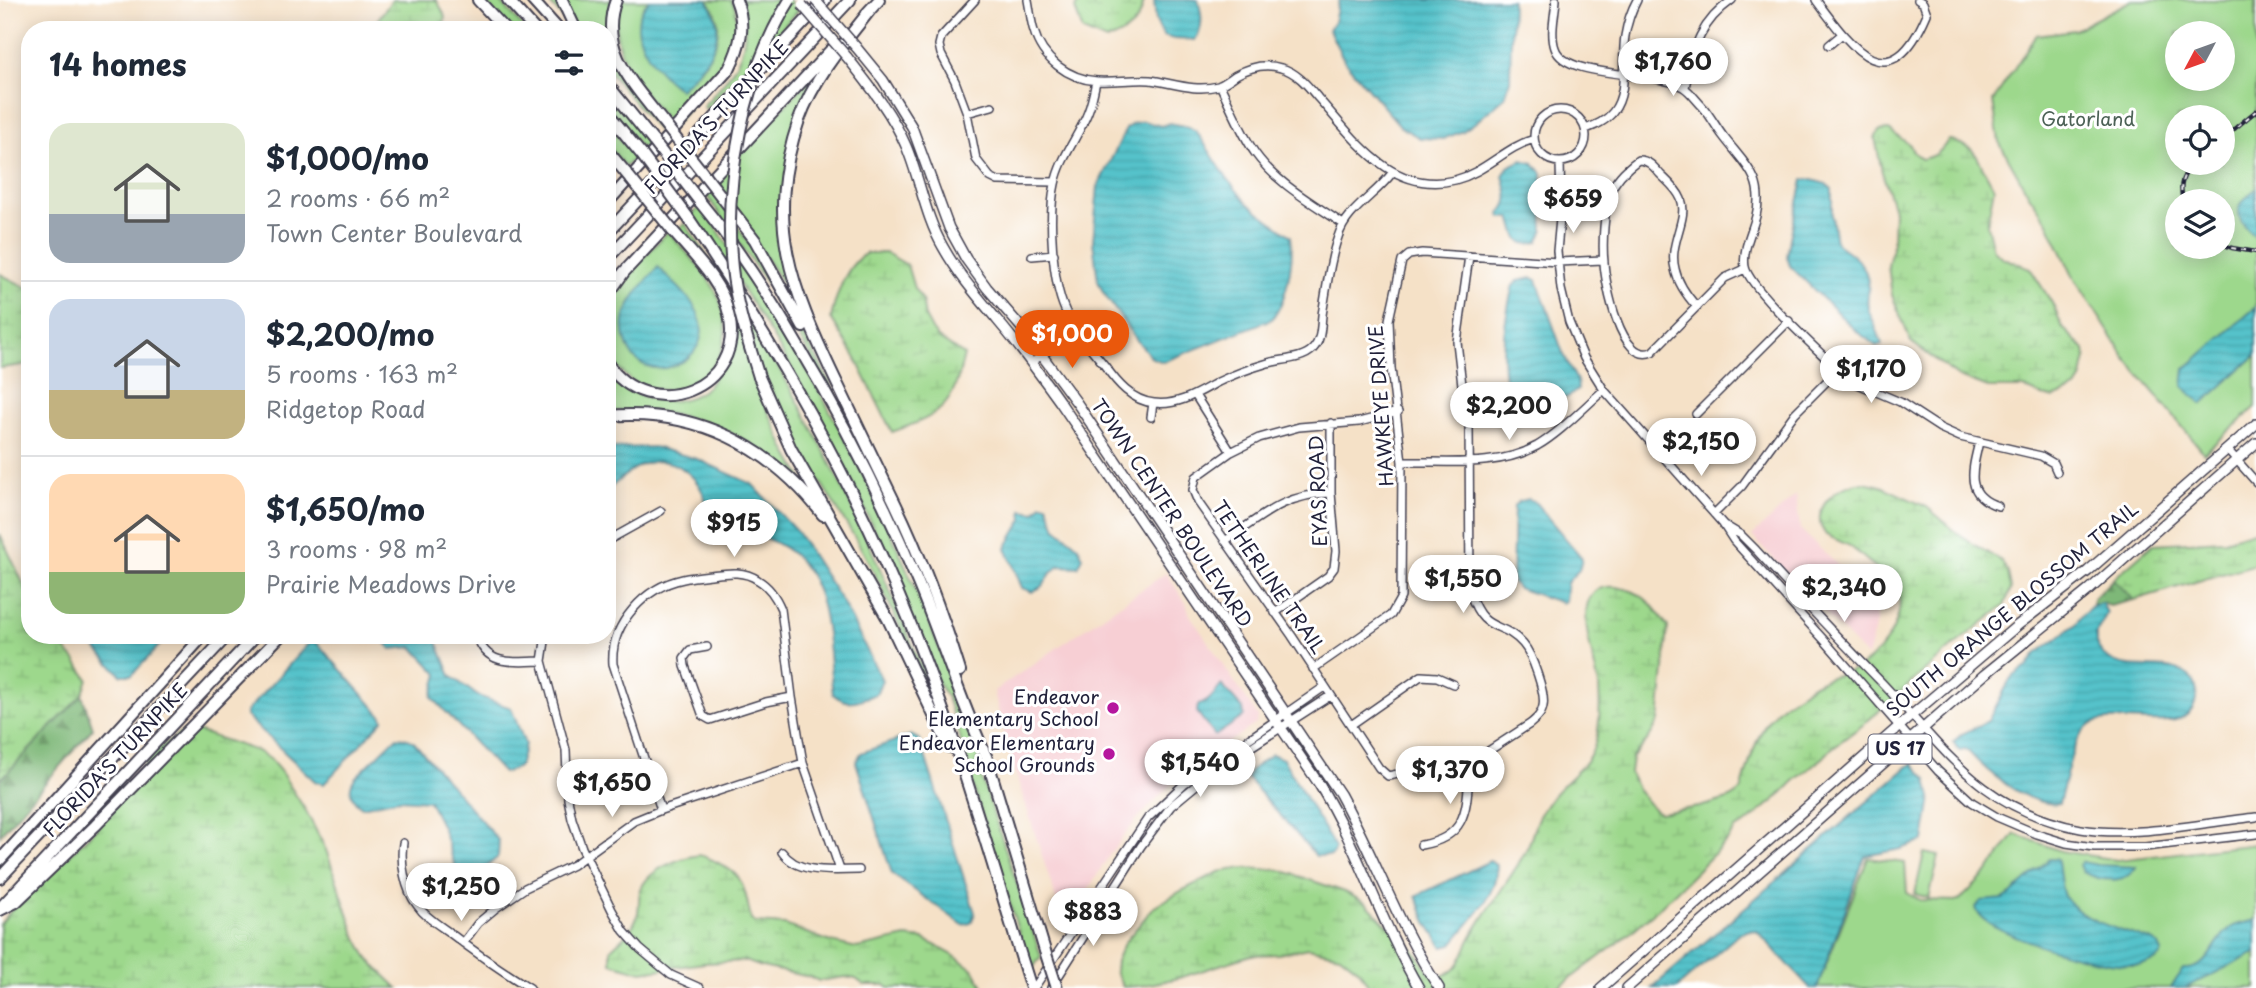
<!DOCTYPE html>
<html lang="en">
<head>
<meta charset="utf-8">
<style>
	body { margin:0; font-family:"Playpen Sans",sans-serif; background:#f6f6f7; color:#1f2937; height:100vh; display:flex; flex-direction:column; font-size:26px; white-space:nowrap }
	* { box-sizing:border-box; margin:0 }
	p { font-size:23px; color:#747a83 }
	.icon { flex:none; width:38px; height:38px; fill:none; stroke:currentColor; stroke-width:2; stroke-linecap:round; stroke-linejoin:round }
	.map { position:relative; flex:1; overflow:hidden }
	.sheet { position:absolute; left:21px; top:21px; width:595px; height:623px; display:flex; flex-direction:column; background:#fff; border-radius:28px; box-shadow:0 4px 18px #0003 }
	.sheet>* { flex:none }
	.needle { width:46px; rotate:229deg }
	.fabs { position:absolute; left:2165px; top:21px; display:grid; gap:14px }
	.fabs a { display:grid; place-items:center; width:70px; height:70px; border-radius:50%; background:#fff; box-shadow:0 4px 18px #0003; font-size:35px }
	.price { position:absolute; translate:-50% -60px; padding:0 16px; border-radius:24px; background:#fff; color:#222; font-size:23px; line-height:46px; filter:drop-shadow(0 2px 4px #0008) }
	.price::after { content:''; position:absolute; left:50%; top:42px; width:21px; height:16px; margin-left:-10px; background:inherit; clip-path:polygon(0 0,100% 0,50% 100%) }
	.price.current { background:#ea580c; color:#fff }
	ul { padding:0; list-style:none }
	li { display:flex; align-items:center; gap:21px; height:175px; padding:0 28px }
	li+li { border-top:2px solid #e0e1e3 }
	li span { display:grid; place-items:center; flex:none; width:196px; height:140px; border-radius:21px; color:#555 }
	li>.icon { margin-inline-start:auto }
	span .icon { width:84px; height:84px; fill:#fffc; stroke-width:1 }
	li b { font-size:30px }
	h2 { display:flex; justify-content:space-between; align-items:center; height:84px; padding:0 28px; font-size:30px }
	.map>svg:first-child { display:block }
	.built { fill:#f7cfd4 }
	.green { fill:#9dd88c; stroke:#607d64; stroke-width:2; fill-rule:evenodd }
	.forest { fill:url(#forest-firs); stroke:#506d5a; stroke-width:2 }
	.wetland { fill:url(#wetland-marsh); stroke:#607d64; stroke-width:2 }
	.water { fill:url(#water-rules); stroke:#3b7282; stroke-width:2 }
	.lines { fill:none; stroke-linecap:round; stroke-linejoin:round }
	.minor-casing { stroke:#423f50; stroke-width:10 }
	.major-casing { stroke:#423f50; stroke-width:12 }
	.highway-casing { stroke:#423f50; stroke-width:14 }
	.minor { stroke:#fff; stroke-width:7 }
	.major { stroke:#fff; stroke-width:9 }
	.highway { stroke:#fff; stroke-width:10 }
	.rail-casing { stroke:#22223b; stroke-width:4.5 }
	.rail { stroke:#fff; stroke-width:2; stroke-dasharray:5; stroke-linecap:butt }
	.major-bridge-casing { stroke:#423f50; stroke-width:12; stroke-linecap:butt }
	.highway-bridge-casing { stroke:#423f50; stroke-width:14; stroke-linecap:butt }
	.major-bridge { stroke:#fff; stroke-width:9 }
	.highway-bridge { stroke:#fff; stroke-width:10 }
	.poi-dot { fill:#b5179e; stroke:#fff; stroke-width:2.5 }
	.labels { text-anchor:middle; stroke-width:6; stroke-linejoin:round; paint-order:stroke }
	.shield { fill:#fff; stroke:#646476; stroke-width:2 }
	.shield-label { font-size:18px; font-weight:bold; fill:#22223b }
	.street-label { font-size:19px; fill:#22223b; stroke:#fff }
	.park-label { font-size:19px; fill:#4d6257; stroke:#fff }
	.poi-label { font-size:19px; fill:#22223b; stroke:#fff; text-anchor:end }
</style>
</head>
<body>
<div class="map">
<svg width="2256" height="988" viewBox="0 0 2256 988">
	<defs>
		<pattern id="forest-firs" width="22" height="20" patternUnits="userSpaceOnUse" patternTransform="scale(1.75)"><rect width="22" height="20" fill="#7eb878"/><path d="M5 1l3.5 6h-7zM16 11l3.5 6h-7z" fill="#679564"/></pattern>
		<pattern id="wetland-marsh" width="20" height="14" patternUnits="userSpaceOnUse" patternTransform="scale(1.75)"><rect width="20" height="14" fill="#9dd88c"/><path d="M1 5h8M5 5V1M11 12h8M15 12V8" fill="none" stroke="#87b97a"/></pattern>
		<pattern id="water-rules" width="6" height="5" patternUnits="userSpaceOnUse" patternTransform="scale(1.75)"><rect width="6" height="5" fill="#54c2ca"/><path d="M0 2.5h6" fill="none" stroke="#49a6ae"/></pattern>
	</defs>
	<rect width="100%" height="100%" fill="#fff"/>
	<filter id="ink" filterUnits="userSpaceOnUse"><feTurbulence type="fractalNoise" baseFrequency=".0143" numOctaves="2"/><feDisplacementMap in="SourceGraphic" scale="14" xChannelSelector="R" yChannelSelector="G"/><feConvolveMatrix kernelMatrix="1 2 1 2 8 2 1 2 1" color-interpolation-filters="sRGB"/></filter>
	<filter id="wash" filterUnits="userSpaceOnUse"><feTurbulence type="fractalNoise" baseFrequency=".00686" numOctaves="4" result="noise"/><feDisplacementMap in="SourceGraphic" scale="28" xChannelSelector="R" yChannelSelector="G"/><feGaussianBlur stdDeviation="1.57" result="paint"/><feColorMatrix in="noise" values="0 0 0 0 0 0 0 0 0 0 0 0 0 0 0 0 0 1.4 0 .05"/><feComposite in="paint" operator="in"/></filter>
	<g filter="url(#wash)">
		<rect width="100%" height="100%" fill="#f5e1c7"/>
		<path class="built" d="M1796 495 1800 529 1876 602 1877 621 1867 657 1752 536Z
			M1166 573 1186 603 1190 615 1258 717 1256 724 1195 764 1167 788 1137 819 1110 854 1065 927 1006 744 994 691Z"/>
		<path class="green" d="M483 0H499L526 30H510Z
			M547 0H612L606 30H573Z
			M621 0H649L643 7 651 57 676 86C701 77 725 42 716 14 715 9 710 4 707 0H731L735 7 738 31 729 61 672 128C644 92 601 50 621 0Z
			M741 0H789L798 11 706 109 703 106C735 71 754 49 741 0Z
			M2132 0H2256V407L2204 453 2126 359 2073 276 2047 221 2029 195 1999 142 1993 101 2036 35 2075 30ZM2177 33H2222V79H2177ZM2177 117H2222V163H2177ZM2177 201H2222V247H2177Z
			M607 43C615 78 645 107 667 134L664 138 607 69Z
			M822 66 791 135 782 253 792 297 714 181Z
			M607 87 651 140 642 149 607 105Z
			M607 123 635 157 625 167 607 145Z
			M711 188C762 259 805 333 844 410L843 411 774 294 706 194Z
			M701 205C734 254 767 302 797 352 872 480 932 617 979 758L976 761 1041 956 1031 971 970 778 972 776 947 697 939 685C913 623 889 560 860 499 813 400 756 304 692 215Z
			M685 223C723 280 762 337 796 398 849 494 893 594 933 696L930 698C907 643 885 589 855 538 823 485 788 434 764 376L754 380 785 448 807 487C750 433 688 405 607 412V370C629 399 679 414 708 386 715 379 719 366 724 357 732 343 738 334 734 317 732 302 689 247 678 231Z
			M668 231C687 254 716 280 723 310 733 350 709 388 667 390 655 390 642 389 632 381 627 378 624 373 620 370 615 364 610 360 607 353L609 302 621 283Z
			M2015 834 2061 851 2117 860 2256 844V988H1817L1868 858 1905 863 1907 893 1920 900 1959 901 1987 873Z
			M1924 853 1939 856 1929 898 1915 894Z"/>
		<path class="forest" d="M2113 579 2134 600 2110 606 2102 603 2093 605V599Z
			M82 695 93 728 0 835V780Z"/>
		<path class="wetland" d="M392 0H436C443 11 449 18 441 30H370Z
			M1079 0H1144C1140 26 1128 32 1106 41L1083 31 1075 9Z
			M1889 130 1910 145 1913 152 1921 159C1935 157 1941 152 1948 140H1952L1971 149 1976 155 1994 188 1987 224 1993 250 2003 258 2030 268 2052 303 2063 328 2085 350 2086 358 2082 377 2076 389 2053 398 2042 396 2024 388H1988L1959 377 1911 342 1892 295 1888 266 1893 242 1894 210 1882 172 1875 138 1879 131Z
			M867 253H886L907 265 914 288 922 299 925 317 932 330 938 338 964 355C952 408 943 414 892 432L855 357 831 318C836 296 846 263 867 253Z
			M0 274 30 289V364L0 368Z
			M1864 482 1881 486 1927 507 1962 537 2001 561 2008 572 2011 589 2004 606 1957 643 1864 724 1832 748 1823 758 1794 781 1778 797 1744 825 1735 829 1726 842 1659 908 1623 939 1558 988H1370L1359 970 1340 955 1308 948 1278 954 1251 955 1179 978 1140 986 1123 987 1115 971 1116 961 1124 943 1153 908 1179 892 1219 872 1242 868 1281 870 1345 892 1366 903 1386 924 1401 932 1429 971 1436 977C1462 973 1461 955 1472 936 1478 925 1485 915 1492 904 1504 885 1519 866 1528 846 1533 836 1534 825 1539 816 1545 807 1551 797 1558 790 1574 773 1590 764 1596 740 1600 725 1600 703 1599 687 1596 661 1563 581 1616 587 1644 591 1653 605 1668 627L1659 721 1647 741 1632 758 1630 773 1637 789 1654 810 1660 813 1699 807 1728 799 1741 791C1751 759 1756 727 1783 705 1794 697 1808 687 1820 681 1833 675 1849 674 1861 666 1885 651 1911 611 1894 583L1850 546 1826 535C1806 509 1839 484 1864 482Z
			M2256 530V564L2134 600 2113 579 2153 544 2225 540Z
			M0 534 30 598V635H52L75 660 88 679 82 695 0 780Z
			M194 730 257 751 270 759 281 772 306 811 326 850 355 934 368 959 398 988H0V924L15 906 95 830 155 751 184 731Z
			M699 855C709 857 730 868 738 877 746 888 748 907 751 920L756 923 785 925 831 942 857 948 906 937 924 939 953 955 974 970 984 988H889L885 985H864L856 979 845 977 819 981 810 977 762 967 745 961 704 963 642 972 611 963V949C620 940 632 931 636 919 640 911 638 901 640 892 646 870 678 858 699 855Z"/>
		<path class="water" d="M649 0H707C732 35 707 64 680 89 662 78 638 48 638 25 638 16 643 7 649 0Z
			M1154 0H1198C1202 14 1204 27 1195 40L1174 39 1163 36 1156 21Z
			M1339 0H1512L1510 80 1505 97 1476 122 1463 131 1443 139 1420 138 1401 127 1345 62 1329 30 1334 22Z
			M1143 121 1161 126 1170 123 1189 127 1197 132 1228 180 1247 203 1291 236C1294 260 1287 301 1272 319L1163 362 1152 358 1134 337 1103 292 1098 281 1093 241 1098 186 1126 129 1132 124Z
			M1522 160 1533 163 1542 173 1543 232 1538 242C1513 249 1518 233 1511 218H1501L1500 213C1512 201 1507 191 1503 176L1508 167Z
			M1808 179 1826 184 1832 189V216L1836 243C1852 255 1868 263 1868 285 1869 293 1866 301 1868 308 1872 321 1879 332 1882 345L1876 346 1854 329 1790 266 1787 257 1790 238 1803 180Z
			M2256 189V236L2255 237C2233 218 2234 205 2256 189Z
			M658 267C672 282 692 297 699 316 717 362 641 393 626 342 623 332 622 321 627 311 633 294 647 281 658 267Z
			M1532 278 1537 280 1563 353 1577 381 1578 389 1570 396 1565 398 1549 389 1541 387 1517 407C1494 380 1505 317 1513 285L1518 281Z
			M2256 307V355L2202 404 2183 386 2185 369Z
			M654 447 697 459 752 484 797 532 844 605 882 680 876 694C860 700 847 707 833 694 826 643 832 572 778 544 760 534 736 532 718 521 708 515 707 503 703 493 695 474 674 458 652 462 634 464 620 480 607 491V448Z
			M1528 499 1534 501 1582 558 1579 570 1567 582 1565 601 1562 603 1517 588 1512 581 1514 506 1520 501Z
			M1042 504H1047L1056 528 1078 546 1083 557 1078 567 1059 566 1051 573 1043 586 1032 592 1022 588 1006 548 1023 519 1022 510 1035 512Z
			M2102 603 2107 613 2096 633V644C2100 650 2104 657 2110 660 2132 674 2175 659 2192 679 2197 685 2197 692 2196 699 2189 741 2117 708 2090 725 2071 738 2066 781 2059 803 2030 808 1987 772 1969 752L1964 749 1960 751 1953 742 1962 734 1988 721 2011 678 2028 666 2035 655 2075 625 2083 614 2092 606Z
			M83 635H169L132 675H121Z
			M380 635H436V639L451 676 478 696 511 708 525 744 519 767 503 773 432 697 438 674 413 647 391 649Z
			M313 642 317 643 382 716 383 720 324 784 316 782 246 716V712L309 643Z
			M1221 685 1243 709 1244 716 1215 736 1197 712 1198 705C1209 703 1215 693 1221 685Z
			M911 735 920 740 975 913 971 923 963 925 892 874 856 762 861 753Z
			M397 737 405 738 413 741 499 841 498 857 482 870 464 877 458 875 442 827 429 801 399 799 362 807C351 800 347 789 355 778Z
			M1272 754 1283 759 1335 848 1332 856H1316L1247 778 1251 770Z
			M1912 763 1927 779 1931 798 1924 841 1901 849 1865 856 1817 988H1810L1757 931 1750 930 1740 933 1677 988H1652Z
			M2049 859H2057L2058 862C2060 872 2060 886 2064 895 2078 921 2124 931 2150 940L2159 946 2162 952C2151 988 2012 939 1989 923 1982 919 1977 914 1976 907L1981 901 2003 899 2012 893Z
			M1490 861 1497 866C1496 898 1470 921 1451 945L1443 947 1427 922 1416 896Z
			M2082 862 2098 865 2136 867C2125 886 2099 880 2082 872L2079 865Z
			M2256 920V953L2185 988H2171L2183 969C2209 971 2213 942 2229 929 2236 923 2247 923 2256 920Z"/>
	</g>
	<g filter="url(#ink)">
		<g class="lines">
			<g class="minor-casing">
				<path id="minor" d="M975 0 941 37 939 45 941 54 955 81 967 113 976 159 990 177 998 181 1055 182
					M1028 0C1030 10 1031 22 1034 31 1042 59 1068 79 1097 81 1114 82 1132 79 1150 80 1173 83 1194 92 1218 86 1224 84 1230 79 1236 75 1250 67 1266 63 1281 68 1297 72 1308 86 1318 98 1355 139 1391 195 1455 180 1486 172 1504 148 1534 139
					M1556 0C1555 14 1550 34 1555 48 1565 80 1656 70 1683 87 1690 91 1696 100 1702 106 1710 115 1716 127 1723 136 1744 164 1765 177 1756 216 1752 232 1742 250 1745 267 1750 289 1818 350 1838 370L1853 382 1900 402 1940 428 1960 437 2041 456 2053 463 2057 472
					M1816 0C1853 50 1890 101 1927 14L1923 3 1918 0
					M1829 45 1841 35
					M1096 81C1094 91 1092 102 1088 112 1079 136 1060 158 1055 184 1048 215 1052 281 1065 310 1074 330 1091 348 1105 366 1117 383 1132 401 1154 403 1178 406 1198 393 1218 382 1234 374 1251 368 1268 363 1282 359 1302 360 1313 349 1323 338 1320 323 1323 309 1327 286 1330 259 1338 237 1346 210 1376 195 1392 173
					M1220 85C1231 107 1241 133 1255 153 1277 184 1313 203 1343 224
					M1685 87C1694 49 1698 24 1732 0
					M1534 136a26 26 0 1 1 52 0a26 26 0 1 1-52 0Z
					M967 113 992 106
					M1586 129C1596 125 1606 121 1613 112 1629 92 1621 60 1625 36 1627 24 1631 11 1637 0
					M1560 162 1561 208 1557 251 1561 289 1569 322 1584 358 1604 390 1723 524 1734 541 1824 640 1938 771 1972 802 1997 817 2037 834 2066 843 2094 847H2145L2256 834
					M1032 256 1054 254
					M1697 307C1687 296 1678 284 1675 269 1668 243 1689 219 1681 199 1677 189 1668 182 1660 174 1654 167 1649 160 1638 160 1627 168 1615 180 1610 193 1604 209 1602 245 1604 262 1605 284 1621 365 1652 352L1725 278 1745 269
					M1031 363 1077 330
					M1195 395 1231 452
					M1398 412 1359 422 1299 427 1259 438 1231 452 1196 477 1193 490 1198 502 1292 636 1379 768 1388 776 1398 774 1415 762 1427 758 1470 763 1530 724C1536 719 1542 714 1543 706 1546 694 1532 654 1523 644 1501 619 1484 636 1470 593L1469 419 1462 385 1457 342 1469 256
					M1696 414 1789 321
					M1151 417 1153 403
					M1979 442C1973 468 1963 495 1998 506
					M2227 449 2256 482
					M1402 462C1447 461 1497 468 1537 446 1561 432 1583 408 1604 390
					M1714 514 1742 486 1795 413 1838 370
					M1726 526 1741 535 1756 550C1798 596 1841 641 1884 685 1948 753 1982 810 2081 829 2134 838 2203 823 2256 817
					M607 541 661 511
					M1225 541C1262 516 1284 494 1331 493
					M1275 613 1328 576 1334 568 1336 551 1331 493V423
					M477 635C485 667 516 662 542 661
					M546 635 542 661 566 750 568 799 572 819 582 848 612 910 624 931 640 949 671 975 700 988
					M707 647 690 650 684 658 685 666 703 716 710 720 766 702 792 697
					M1313 669 1391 615 1401 597 1402 462 1391 368 1389 320 1402 261 1409 255 1422 253 1558 262 1603 260
					M1351 725 1421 676 1437 677 1453 684
					M661 810 613 664C610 624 645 587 683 579 692 577 702 576 711 575 727 573 743 570 758 580 770 587 776 597 781 609L792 697 803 763 840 870
					M403 843C400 862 405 890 417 905 425 917 439 925 450 933 476 953 502 971 530 988
					M1421 845C1471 837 1466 804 1470 763
					M782 852C798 875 833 870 859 870
					M463 943 478 923 496 908 525 888 573 865 634 821 661 810 803 763
					M1034 988 1148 818 1185 783 1324 687
					M1051 988 1141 846 1171 806 1212 772 1330 696"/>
			</g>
			<g class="major-casing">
				<path id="major" d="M856 47 883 80 912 127 949 228 966 259 987 288 1021 327 1077 403 1340 794C1375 858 1399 927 1439 988
					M847 57C869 85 892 113 906 146 920 179 925 216 943 247 958 274 978 297 998 321 1020 347 1040 374 1060 402L1319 784C1359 849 1380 922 1419 988
					M1601 988 1912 715 2018 625 2088 571 2256 424
					M1627 988 1984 675 2089 590 2256 443"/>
			</g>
			<g class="highway-casing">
				<path id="highway" d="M478 0 506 30
					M508 0 535 30
					M532 0 559 30
					M562 0 576 30
					M616 0C597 49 635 86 663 122
					M871 9C844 43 814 78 799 120 764 223 791 286 835 379 855 420 875 461 895 503 920 555 943 616 960 671
					M867 13 879 0
					M607 84 654 142
					M607 112 642 155
					M607 150 626 173
					M714 187 755 240 803 327
					M700 202C737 247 769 296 798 346 844 422 884 501 918 583 942 640 960 700 986 756L1045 951
					M607 203 729 69C741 45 746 25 736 0
					M687 216C774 344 851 476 909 620 958 740 992 865 1031 988
					M607 233 825 0
					M607 259 850 0
					M607 296 624 272 831 50
					M607 363C649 426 746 389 729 314 722 282 693 255 672 230
					M759 377 791 449 888 619 949 747
					M607 416C696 408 770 446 823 515
					M0 860 204 635
					M0 878 228 635
					M2 906 256 635
					M0 910 16 902 95 826 281 635"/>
			</g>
			<use href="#minor" class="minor"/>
			<use href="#major" class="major"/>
			<use href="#highway" class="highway"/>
			<g class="rail-casing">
				<path id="rail" d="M2222 139 2256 111
					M2183 201C2179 184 2182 174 2195 163
					M2222 244 2232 248 2256 252"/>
			</g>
			<use href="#rail" class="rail"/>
			<g class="major-bridge-casing">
				<path id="major-bridge" d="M815 0 856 47
					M802 5 847 57"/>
			</g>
			<g class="highway-bridge-casing">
				<path id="highway-bridge" d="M663 122 714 187
					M654 142 700 202
					M642 155 687 216
					M626 173 672 230
					M759 377C748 341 736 306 732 268 723 183 744 73 790 0
					M1045 951 1057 988"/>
			</g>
			<use href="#major-bridge" class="major-bridge"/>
			<use href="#highway-bridge" class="highway-bridge"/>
		</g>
	</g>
	<g class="poi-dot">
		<circle cx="1113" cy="708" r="7"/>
		<circle cx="1109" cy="754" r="7"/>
	</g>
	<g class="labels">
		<rect class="shield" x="1868.5" y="734.5" width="63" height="29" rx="5"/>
		<g class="shield-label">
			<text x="1900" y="755">US 17</text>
		</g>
		<g class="street-label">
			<text transform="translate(716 117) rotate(-47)" y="7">FLORIDA'S TURNPIKE</text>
			<text transform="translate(1381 406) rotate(-94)" y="7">HAWKEYE DRIVE</text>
			<text transform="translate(1318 491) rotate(-92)" y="7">EYAS ROAD</text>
			<text transform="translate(1172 513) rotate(56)" y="7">TOWN CENTER BOULEVARD</text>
			<text transform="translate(1269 577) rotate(55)" y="7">TETHERLINE TRAIL</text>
			<text transform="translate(2012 609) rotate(-40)" y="7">SOUTH ORANGE BLOSSOM TRAIL</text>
			<text transform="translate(115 760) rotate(-47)" y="7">FLORIDA'S TURNPIKE</text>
		</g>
		<g class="park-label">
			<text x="2088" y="126">Gatorland</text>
		</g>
		<g class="poi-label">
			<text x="1099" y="704">Endeavor<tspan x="1099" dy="22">Elementary School</tspan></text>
			<text x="1095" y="750">Endeavor Elementary<tspan x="1095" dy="22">School Grounds</tspan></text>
		</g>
	</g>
</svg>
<div class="fabs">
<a><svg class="needle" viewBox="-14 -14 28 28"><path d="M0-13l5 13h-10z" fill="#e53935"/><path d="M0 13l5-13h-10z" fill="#747a83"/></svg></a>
<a><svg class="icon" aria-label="locate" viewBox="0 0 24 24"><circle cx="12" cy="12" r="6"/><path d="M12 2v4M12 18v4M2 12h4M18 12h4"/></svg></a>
<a><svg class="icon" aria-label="layers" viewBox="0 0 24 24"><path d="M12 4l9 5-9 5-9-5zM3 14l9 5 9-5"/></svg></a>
</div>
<b class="price" style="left:1673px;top:98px">$1,760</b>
<b class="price" style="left:1573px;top:235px">$659</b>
<b class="price current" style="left:1072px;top:370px">$1,000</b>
<b class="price" style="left:1871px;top:405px">$1,170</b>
<b class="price" style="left:1509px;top:442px">$2,200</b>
<b class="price" style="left:1701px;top:478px">$2,150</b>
<b class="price" style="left:734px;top:559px">$915</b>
<b class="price" style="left:1463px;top:615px">$1,550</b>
<b class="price" style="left:1844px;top:624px">$2,340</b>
<b class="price" style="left:1200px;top:799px">$1,540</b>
<b class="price" style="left:1450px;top:806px">$1,370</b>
<b class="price" style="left:612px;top:819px">$1,650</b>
<b class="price" style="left:461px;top:923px">$1,250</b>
<b class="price" style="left:1093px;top:948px">$883</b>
<section class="sheet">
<h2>14 homes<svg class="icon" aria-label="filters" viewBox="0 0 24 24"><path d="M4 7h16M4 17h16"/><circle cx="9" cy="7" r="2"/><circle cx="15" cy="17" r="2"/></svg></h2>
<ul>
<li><span style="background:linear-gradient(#dfe7d0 65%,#9aa5b1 0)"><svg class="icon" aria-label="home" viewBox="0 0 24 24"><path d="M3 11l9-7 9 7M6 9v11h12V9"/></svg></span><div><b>$1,000/mo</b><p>2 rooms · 66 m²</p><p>Town Center Boulevard</p></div></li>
<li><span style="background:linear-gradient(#c9d6e8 65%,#c2b280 0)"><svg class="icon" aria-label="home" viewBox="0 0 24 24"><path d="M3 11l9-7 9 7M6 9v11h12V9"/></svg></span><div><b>$2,200/mo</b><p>5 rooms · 163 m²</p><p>Ridgetop Road</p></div></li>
<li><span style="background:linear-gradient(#ffd9b3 70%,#8fb573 0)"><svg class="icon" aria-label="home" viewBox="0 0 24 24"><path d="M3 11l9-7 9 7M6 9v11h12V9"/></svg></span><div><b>$1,650/mo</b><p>3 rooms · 98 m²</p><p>Prairie Meadows Drive</p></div></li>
</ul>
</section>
</div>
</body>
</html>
